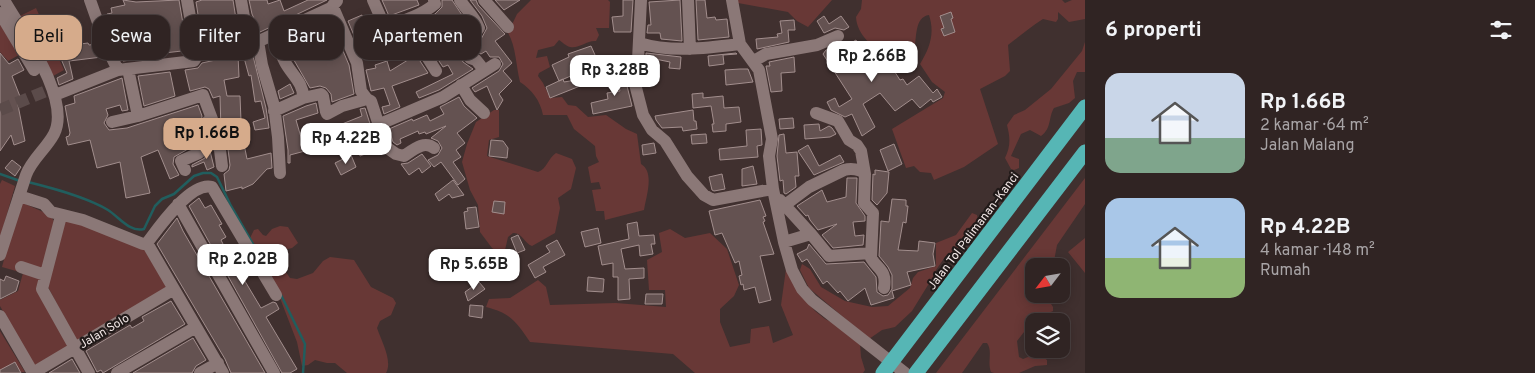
<!DOCTYPE html>
<html lang="id">
<head>
<meta charset="utf-8">
<style>
	body { margin:0; font-family:Overpass,sans-serif; background:#382c2b; color:#f1f3f6; height:100vh; display:flex; flex-direction:column; font-size:19px; white-space:nowrap }
	* { box-sizing:border-box; margin:0 }
	p { font-size:16px; color:#a8a4a6 }
	.icon { flex:none; width:28px; height:28px; fill:none; stroke:currentColor; stroke-width:2; stroke-linecap:round; stroke-linejoin:round }
	.map { position:relative; flex:1; overflow:hidden }
	.side { display:flex; flex-direction:column; background:#302423; width:450px }
	.side>* { flex:none }
	.guide { position:absolute; left:15px; top:15px; width:475px; height:45px; display:flex; gap:10px }
	.needle { width:32px; rotate:239deg }
	.buttons { position:absolute; left:1025px; top:258px; display:grid; gap:10px }
	.buttons a { display:grid; place-items:center; width:45px; height:45px; border-radius:10px; background:#302423; box-shadow:0 2px 12px #0003,0 0 0 1px #4b4141; font-size:25px }
	.price { position:absolute; translate:-50% -42px; padding:0 11px; border-radius:10px; background:#fff; color:#222; font-size:16px; line-height:32px; filter:drop-shadow(0 1px 2px #0008) }
	.price::after { content:''; position:absolute; left:50%; top:30px; width:15px; height:11px; margin-left:-8px; background:inherit; clip-path:polygon(0 0,100% 0,50% 100%) }
	.price.on { background:#d6ab8b; color:#111 }
	ul { padding:0; list-style:none }
	li { display:flex; align-items:center; gap:15px; height:125px; padding:0 20px }
	li span { display:grid; place-items:center; flex:none; width:140px; height:100px; border-radius:15px; color:#555 }
	li>.icon { margin-inline-start:auto }
	span .icon { width:60px; height:60px; fill:#fffc; stroke-width:1 }
	li b { font-size:21px }
	h2 { display:flex; justify-content:space-between; align-items:center; height:60px; padding:0 20px; font-size:21px }
	.pill { padding:0 18px; border-radius:15px; background:#302423; box-shadow:0 2px 12px #0003,0 0 0 1px #4b4141; font-size:18px; line-height:45px }
	.pill.on { background:#d6ab8b; color:#111 }
	main { display:flex; flex:1; min-height:0 }
	.map>svg:first-child { display:block }
	.green { fill:#683836 }
	.lines { fill:none; stroke-linecap:round; stroke-linejoin:round }
	.stream { stroke:#215e5e; stroke-width:2.5 }
	.building { fill:#645251; stroke:#a28e8d }
	.minor-tunnel { stroke:#5b4b4a; stroke-width:12; stroke-dasharray:12 6; stroke-linecap:butt }
	.minor { stroke:#8b7877; stroke-width:12 }
	.highway { stroke:#56b6b5; stroke-width:15 }
	.labels { text-anchor:middle; stroke-width:4.5; stroke-linejoin:round; paint-order:stroke }
	.street-label { font-size:12px; fill:#f1e6e5; stroke:#211a19 }
</style>
</head>
<body>
<main>
<div class="map">
<svg width="1085" height="373" viewBox="0 0 1085 373">
	<rect width="100%" height="100%" fill="#40302f"/>
	<path class="green" d="M531 0H608L610 2 609 28H596L599 35 596 41C587 40 579 49 570 47 566 46 562 42 559 40L554 46 538 50 536 58 547 56 550 67 539 73 538 76 543 83 550 98 562 97 568 105 576 106 588 117 606 115 626 129 637 134 641 164C655 172 646 197 644 210L605 220 604 211H596L592 190 601 189 599 182 591 183 588 167 599 162 596 156 595 146 574 129 567 115H543C540 100 532 90 520 82 516 66 516 46 508 33L517 14Z
		M737 0H832L808 27 797 21 788 12 738 3Z
		M862 0H1062L1065 3 1072 0H1085V19L1069 22 1058 12V19L1056 22 1043 19C1030 27 1020 36 1008 45L1010 71 1005 76 980 89 998 144 964 167 934 180 931 173 920 172 914 166 906 168 892 129 943 98 945 92 932 82 920 64C930 48 935 33 929 15 914 17 917 39 914 51L910 54 904 48 886 57C873 47 857 35 856 17L861 9Z
		M36 8 64 70 53 76 18 17Z
		M0 24 19 55 8 61 0 52Z
		M1085 42V72H1077L1073 81 1075 98 1069 103 1054 108C1048 118 1052 128 1041 136L1030 130 1021 134 1011 156 1019 159V168L1014 170 1011 169 1005 158C1011 146 1010 137 1007 125L1014 115 1025 110 1051 89 1082 51Z
		M494 110H499V137L489 140 487 156 538 172C547 169 548 158 556 153L572 159 576 168 571 189 558 198 560 208 555 233 532 246C524 243 522 232 513 233L508 237 505 250 500 253 492 248 480 232 478 205 470 190 462 162 467 144 476 122Z
		M1085 178V204L1057 245 1054 261 1047 266H1034V294C1041 294 1050 301 1053 307V311L1044 315 1042 321H1034V327L1024 332 1017 341 1019 357 1023 359 1038 353 1047 360V365L1035 366 1019 373H994L991 372C987 362 993 351 987 343H983L962 373H936Z
		M2 180 15 186 0 238V184Z
		M23 203 50 215 54 221 38 287 69 346 34 366 0 306V300L18 291 23 273 2 267 19 204Z
		M972 213 977 215 978 221 974 227 966 228 968 236 967 242 945 257 936 270 932 282 928 285 912 311 895 327 882 330 869 339 809 288 800 270 802 264 810 269 821 287 845 301 872 307 888 306 910 288 913 278 918 272 936 266V243L956 235Z
		M64 220 98 229 144 249 168 289 77 342 47 285Z
		M280 226 288 227 298 243 292 248 280 251 278 255 280 263 290 278 297 279 313 273 323 261 330 257 354 260 371 287 393 298 396 303 391 315 380 321 377 328C381 340 393 361 386 373H347L335 363H327L315 360 308 365 302 366 297 342 273 280 249 240 254 230 258 229 263 235 266 236 272 229Z
		M670 229 685 238 710 233 727 249 739 285 734 296 720 309V322L730 347 750 343 751 329 769 326 773 343 793 335 781 305 786 269 803 297 815 311 825 319 839 326 860 344 861 357 865 370 863 373H695L673 354 530 342C516 321 510 313 486 307L489 299 510 298 538 280 546 287 550 305 616 303 666 307 665 290H649L647 260 662 252 659 233Z
		M1085 238V273L1068 252Z
		M0 331 25 372 0 373Z"/>
	<g class="lines">
		<path class="stream" d="M0 174 20 181
			M28 182C52 188 87 197 108 210 119 217 130 233 144 229L155 206 162 199 174 194 194 176 203 173H211L217 177 231 206 271 275
			M281 295 305 344 303 373"/>
	</g>
	<path class="building" d="M123 0 136 2 179 0 188 53 183 54 182 51 164 53V55L155 57 123 61 107 14 112 13 111 8 125 5Z
		M202 0H233L236 19 245 37 203 46 196 2Z
		M249 0H267L268 4 280 0 284 11 308 0H327L260 32 252 14Z
		M382 0H417L419 5 389 16Z
		M442 0H452L470 27 454 37 452 42 463 62 473 69 439 90 419 98 416 92 453 74 448 65 443 67 423 37H415L406 43 398 31 435 14 442 7Z
		M470 0H476L478 5 505 34 495 41 512 63 503 71 512 81 499 94 503 100 497 110 487 86 475 92 472 88 499 71 503 64 499 57H490L486 51 481 54 475 51 472 46 480 41 487 28 482 16Z
		M495 0H520L504 10Z
		M623 0H633L631 32H614L612 17 623 16Z
		M680 0 682 41 661 39 660 33H647L648 25H651L649 2Z
		M696 0H705L707 18 715 17 716 20 727 19 729 37 698 40Z
		M951 12 953 18 951 19 955 32 944 36 941 29 944 28 940 16Z
		M362 15 367 25 374 22 382 36 360 50 348 21Z
		M824 16 829 24 841 16 849 27 844 30 835 28 824 33 817 21Z
		M329 18 349 65 354 94 332 102 331 94 326 88 320 86 310 88 291 55 285 38Z
		M794 20 795 30H788L789 42 757 49 756 39 778 37 777 34 782 33 780 21Z
		M856 40 864 53 874 47 888 68 891 66 900 80 903 79 907 85 919 76 933 93 937 89 942 97 933 102 931 99 920 108 912 99 895 111 880 93 863 104 875 127 862 136 852 114 845 117 831 110 827 102 835 98 839 107 852 99 823 54 826 50 842 43 844 47Z
		M88 43 89 45 97 44 102 57 69 61 73 79 59 85 57 78 67 73 56 47Z
		M591 46 599 64 559 81 552 65 569 57 568 54Z
		M252 52 266 108 269 128 255 130 253 122 265 118 261 101 255 102 251 75 249 76 243 54Z
		M0 53 9 64 18 59 24 70 12 76 21 99 17 100 25 141 14 145 11 135 0 151Z
		M646 53 681 57 680 69 669 68 670 62 650 58 649 63 646 62Z
		M736 53 737 54 723 55 724 64 709 66 708 56Z
		M238 55 239 77 224 80 227 96H240L241 121 246 120 248 127 221 131 220 96 213 98 209 89 205 87 190 91 185 70 198 68 202 63Z
		M416 55 428 73 392 86 400 107 384 114 382 107 390 105 384 88 371 91 366 70 376 68 375 65 387 61 390 71Z
		M794 57 795 72 781 73 782 91 771 92 766 66H770L769 62Z
		M740 69H748L753 82 726 85 725 70Z
		M628 70 627 86 632 106 593 114 591 103 608 99 607 93 620 91 616 72Z
		M170 72 175 96 144 106 138 76Z
		M594 77 595 80 550 98 546 87 563 79 564 82Z
		M122 78 128 110 122 111 120 105 106 109 108 115 104 123 109 130 127 128 198 105 202 116 201 125 184 132V140L188 149 174 157 173 164 179 175 170 179 158 150 141 157 150 193 126 198 120 162 97 168 90 140 68 145 66 137 69 136 70 133 65 106 75 103 74 96Z
		M290 84 294 93 280 99 278 91Z
		M703 93V98L723 96 724 108 739 107 741 122 726 124V131L713 132 712 124H714L711 106 693 108 692 94Z
		M459 97 464 106 477 118 457 133 465 143 456 150 461 157 453 162 465 179 458 185 441 162 434 167 428 160 438 155 442 148 438 141 431 138 446 126 426 134 425 132 419 134 418 131 400 139 401 143 397 145 393 142 389 129 412 119 413 121 427 115 430 121 444 114 440 107Z
		M316 103 318 113 296 120 305 151 290 155V163H288V150L283 116 306 106Z
		M365 108 378 149 360 156 354 139 336 147 330 134 315 145 308 136 325 124 330 131 343 125 342 124 362 116 360 109Z
		M693 110 694 121H696L697 129 683 131 682 127 662 128 656 120 655 116Z
		M793 118 794 128 780 129 779 119Z
		M819 124 820 131 829 126 832 128 836 134 830 137 805 139 804 125Z
		M761 129 762 145 757 146 758 157 720 160 719 149 747 146 746 130Z
		M242 134 247 159 271 153 272 168 267 169 253 184 242 189V187L226 191 224 174 229 170 230 165 228 149 225 141Z
		M706 134 707 143 692 144 691 135Z
		M784 134 786 153 797 152 799 176H795L796 187 786 194 784 193 783 180 780 181 777 156 779 135Z
		M491 140 503 141 508 148 507 158 489 156Z
		M654 143 656 153 643 155 642 145Z
		M894 144 902 164 888 171 880 150Z
		M808 145 819 166 840 155 844 162 814 175 798 151Z
		M209 147 214 167 207 170 204 162 192 167V165L205 158 206 149Z
		M422 154 431 166 422 173 419 168 409 175 401 164 408 163Z
		M351 155 356 167 341 175 335 163Z
		M12 160 21 167 15 176 5 168Z
		M753 166 757 184 742 186V169Z
		M875 170 889 172 887 193 877 205 872 200 873 174 875 175Z
		M722 174 725 189 714 191 712 190 709 177Z
		M847 178H857L856 203 865 216V221L853 222 855 236 864 235 863 245 833 248 822 235 837 224 818 230 810 220 808 215 806 216 797 206 822 190 827 202 846 197Z
		M453 180 464 195 452 198 449 194 439 201 435 194Z
		M199 198 205 208 211 205 222 224 219 225 226 237 221 240 224 246 261 308 273 302 276 303 279 309 266 317 297 369 290 373H282L189 206Z
		M892 199 906 200V206H908L906 223 903 222 898 250 918 251 919 241 935 243 933 254 935 266 907 272 911 285 892 291 894 298 871 305 865 288 848 301 840 291 838 293 827 281 823 284 807 259 802 262 797 254 807 249 809 244 826 264 864 262 876 277 877 292 883 296 888 295 892 289V275L888 267 879 256 881 221 889 222Z
		M760 200 766 216 763 217 765 221 763 222 774 254 760 256 771 300 759 303 755 287 744 290 743 284 741 285 739 276 742 275 739 261 735 263 722 233 715 235 709 211Z
		M494 201 505 202 504 214 492 212Z
		M476 207 479 227 466 229 464 212 468 211 467 208Z
		M177 218 183 231 265 373H231L225 359 157 244Z
		M637 222 639 236 654 235 655 244H651L653 254 640 256 639 245 621 249 625 269 644 268V278L629 279 630 299 618 300V277H613V263L602 265 598 246 629 239 627 224Z
		M598 228 601 243 585 247 581 232Z
		M518 235 525 250 517 253 511 238Z
		M557 240 565 255 543 267 546 272 535 278 528 265 550 252 546 246Z
		M6 276 19 281 16 291 0 299V279L4 281Z
		M588 277 604 279 603 292 587 291Z
		M479 282 485 289 468 301 465 292Z
		M646 294H663L662 304H645Z
		M171 301 185 324 103 373 101 370 97 372 86 351 130 325 132 328 144 321 142 317Z
		M470 305 483 306 482 318 469 316Z
		M193 338 206 360 196 366 192 373H133Z
		M72 359 80 373H49Z
		M15 362 21 373H0V370Z"/>
	<g class="lines">
		<path class="minor-tunnel" d="M0 110 46 91"/>
		<path class="minor" d="M90 0 107 48 118 70
			M187 0 197 56
			M241 0 244 17 259 47 262 65 274 106 278 137 280 173
			M373 0 384 25 403 52 405 53 419 44 436 71
			M460 0C467 11 474 16 479 28L473 36 460 42 470 58 476 60 484 70
			M484 0 508 27
			M641 0 638 60 635 84 643 115 652 130 665 141 687 176 704 195 713 200 773 189
			M688 0 690 49
			M732 0 740 44 759 70 772 139 769 156 773 189 784 242 792 270 802 289 812 300 905 373
			M337 1 333 5V7L357 63 361 91 367 99
			M0 13 34 70
			M385 26C401 22 422 15 435 4L434 0
			M639 43C671 53 708 48 740 44
			M754 61 766 54 817 45 838 36
			M461 85 470 100 484 113
			M55 95 118 70 194 61 197 56 257 42 333 7
			M303 98 321 94 323 96 326 112
			M274 111 303 98C304 83 291 74 285 62 280 53 278 43 275 34
			M816 113 838 121 849 140 857 145 861 151 865 174
			M327 114 342 106 367 99 371 101 386 147 396 154 404 156C413 150 424 140 434 148
			M138 116 203 95 212 119 208 121 210 131 191 137 199 153 181 161 185 170
			M112 122 138 116 128 69
			M380 124 443 97 495 64
			M210 131 220 150 222 166
			M19 196 44 204 51 212 83 220 143 244 147 243C159 227 191 181 212 187L276 295
			M780 200 811 234 784 242
			M178 204 274 373
			M785 205 809 187 844 170C851 168 860 169 865 174L864 203 873 213 871 258C878 270 887 270 884 288
			M61 216 42 289 89 373
			M811 234 829 256 870 253
			M147 243 223 373
			M0 255 26 175C32 159 46 149 54 134 72 99 21 30 4 0
			M21 267 45 275
			M0 316 33 373
			M33 373 174 289
			M117 373 196 327
			M200 373 218 363"/>
		<path class="highway" d="M883 373 1085 107
			M916 373 1085 152"/>
	</g>
	<g class="labels">
		<g class="street-label">
			<text transform="translate(973 231) rotate(-53)" y="4">Jalan Tol Palimanan–Kanci</text>
			<text transform="translate(104 331) rotate(-31)" y="4">Jalan Solo</text>
		</g>
	</g>
</svg>
<div class="buttons">
<a><svg class="needle" viewBox="-14 -14 28 28"><path d="M0-13l5 13h-10z" fill="#e53935"/><path d="M0 13l5-13h-10z" fill="#a8a4a6"/></svg></a>
<a><svg class="icon" aria-label="layers" viewBox="0 0 24 24"><path d="M12 4l9 5-9 5-9-5zM3 14l9 5 9-5"/></svg></a>
</div>
<b class="price" style="left:872px;top:83px">Rp 2.66B</b>
<b class="price" style="left:615px;top:97px">Rp 3.28B</b>
<b class="price on" style="left:207px;top:160px">Rp 1.66B</b>
<b class="price" style="left:346px;top:165px">Rp 4.22B</b>
<b class="price" style="left:243px;top:286px">Rp 2.02B</b>
<b class="price" style="left:474px;top:291px">Rp 5.65B</b>
<div class="guide">
<a class="pill on">Beli</a>
<a class="pill">Sewa</a>
<a class="pill">Filter</a>
<a class="pill">Baru</a>
<a class="pill">Apartemen</a>
</div>
</div>
<section class="side">
<h2>6 properti<svg class="icon" aria-label="filters" viewBox="0 0 24 24"><path d="M4 7h16M4 17h16"/><circle cx="9" cy="7" r="2"/><circle cx="15" cy="17" r="2"/></svg></h2>
<ul>
<li><span style="background:linear-gradient(#c9d6e8 65%,#7fa58c 0)"><svg class="icon" aria-label="home" viewBox="0 0 24 24"><path d="M3 11l9-7 9 7M6 9v11h12V9"/></svg></span><div><b>Rp 1.66B</b><p>2 kamar · 64 m²</p><p>Jalan Malang</p></div></li>
<li><span style="background:linear-gradient(#a9c7e8 60%,#8fb573 0)"><svg class="icon" aria-label="home" viewBox="0 0 24 24"><path d="M3 11l9-7 9 7M6 9v11h12V9"/></svg></span><div><b>Rp 4.22B</b><p>4 kamar · 148 m²</p><p>Rumah</p></div></li>
</ul>
</section>
</main>
</body>
</html>
